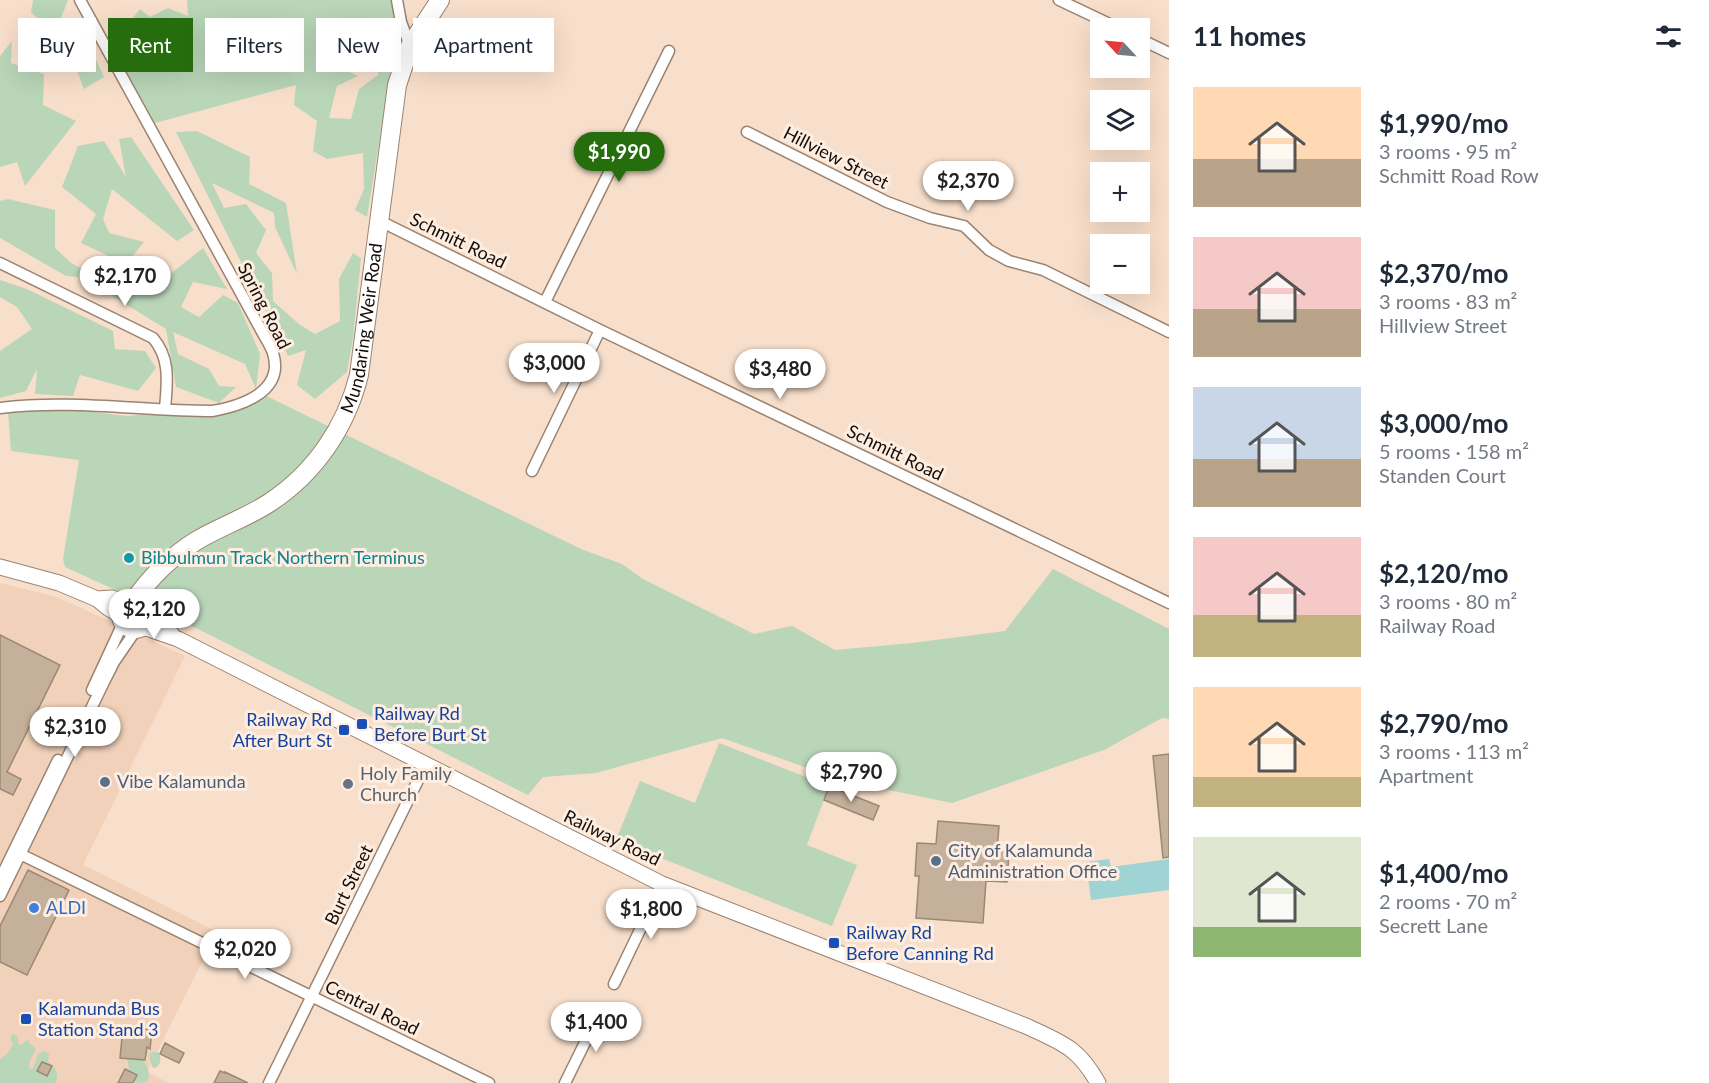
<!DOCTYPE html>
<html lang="en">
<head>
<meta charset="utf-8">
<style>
	body { margin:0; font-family:Lato,sans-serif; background:#f6f6f7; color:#1f2937; height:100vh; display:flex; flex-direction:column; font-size:22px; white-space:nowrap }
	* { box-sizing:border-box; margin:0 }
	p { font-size:20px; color:#747a83 }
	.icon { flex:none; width:33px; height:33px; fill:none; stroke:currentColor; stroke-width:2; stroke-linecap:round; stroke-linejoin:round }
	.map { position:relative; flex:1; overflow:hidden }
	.panel { display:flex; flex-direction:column; background:#fff; width:540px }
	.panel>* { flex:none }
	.top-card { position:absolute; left:18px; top:18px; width:570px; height:54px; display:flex; gap:12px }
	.needle { width:39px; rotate:296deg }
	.buttons { position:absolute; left:1090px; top:18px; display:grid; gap:12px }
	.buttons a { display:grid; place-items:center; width:60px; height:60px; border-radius:0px; background:#fff; box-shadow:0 6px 24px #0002; font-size:30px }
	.price { position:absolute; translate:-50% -51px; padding:0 14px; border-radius:21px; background:#fff; color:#222; font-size:20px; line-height:39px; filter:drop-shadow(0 2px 3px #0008) }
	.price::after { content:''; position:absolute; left:50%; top:36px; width:18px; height:14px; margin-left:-9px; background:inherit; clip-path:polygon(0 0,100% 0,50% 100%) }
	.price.active { background:#266e0d; color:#fff }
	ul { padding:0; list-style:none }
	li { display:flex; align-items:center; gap:18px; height:150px; padding:0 24px }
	li span { display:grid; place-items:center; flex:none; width:168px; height:120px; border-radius:0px; color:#555 }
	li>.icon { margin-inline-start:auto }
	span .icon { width:72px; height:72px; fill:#fffc; stroke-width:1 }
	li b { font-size:26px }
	h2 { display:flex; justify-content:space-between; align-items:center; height:72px; padding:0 24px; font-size:26px }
	.tag { padding:0 21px; border-radius:0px; background:#fff; box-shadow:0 6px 24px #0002; font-size:21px; line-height:54px }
	.tag.active { background:#266e0d; color:#fff }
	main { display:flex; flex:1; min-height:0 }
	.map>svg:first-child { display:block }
	.built { fill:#f1d1b9 }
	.green { fill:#b9d6b8; fill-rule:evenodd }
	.water { fill:#a0d3d3 }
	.building { fill:#c5b19b; stroke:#9b8873; stroke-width:1.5 }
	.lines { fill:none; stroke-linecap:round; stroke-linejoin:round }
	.street-casing { stroke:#9a8371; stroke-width:13 }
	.secondary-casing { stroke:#9a8371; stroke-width:17 }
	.primary-casing { stroke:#9a8371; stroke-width:20 }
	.street { stroke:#fff; stroke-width:10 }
	.secondary { stroke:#fff; stroke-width:15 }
	.primary { stroke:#fff; stroke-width:18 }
	.culture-dot { fill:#0f9aa8; stroke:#feeee2; stroke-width:2 }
	.transit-dot { fill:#1a4fb4; stroke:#feeee2; stroke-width:2 }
	.service-dot { fill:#5c6f8a; stroke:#feeee2; stroke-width:2 }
	.worship-dot { fill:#6b7280; stroke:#feeee2; stroke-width:2 }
	.shop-dot { fill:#3f7fe0; stroke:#feeee2; stroke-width:2 }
	.labels { text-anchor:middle; stroke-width:6; stroke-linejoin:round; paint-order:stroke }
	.street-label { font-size:18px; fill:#140c06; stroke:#feeee2 }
	.culture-label { font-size:18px; fill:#0d838f; stroke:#feeee2; text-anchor:start }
	.transit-label { font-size:18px; fill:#164399; stroke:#feeee2; text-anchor:start }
	.worship-label { font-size:18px; fill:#5b616d; stroke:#feeee2; text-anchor:start }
	.service-label { font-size:18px; fill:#4e5e75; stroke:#feeee2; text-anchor:start }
	.shop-label { font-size:18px; fill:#366cbe; stroke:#feeee2; text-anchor:start }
</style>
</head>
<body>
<main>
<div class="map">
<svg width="1169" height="1083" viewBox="0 0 1169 1083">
	<rect width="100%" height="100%" fill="#f8dfcb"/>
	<path class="built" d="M0 583 57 597 185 656 83 865 217 932 147 1072 169 1083H0Z"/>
	<path class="green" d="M33 0H68L58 26 81 27 104 77 84 89 64 37 45 26 31 12Z
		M187 0H392L399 46 392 63 367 217 355 210 364 189 363 153 327 159 313 151 317 121 294 105 296 85 155 123 118 56 122 32 140 9 150 17 168 8 188 16ZM380 63 378 75 359 89 351 119 329 118 337 86 358 76 348 71Z
		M12 41 11 63 44 74 43 105 76 121 25 186 17 162 0 167V56Z
		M197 131 250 157 249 184 286 203 297 274 275 227 274 213 212 183 224 208 246 204 266 230 256 253 272 273 273 301 300 325 315 334 340 321 339 279 353 253 361 258 353 338 347 372 315 399 297 385 306 350 288 356 176 132Z
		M131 137 194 230 177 241 112 189 103 219 109 233 144 242 126 264 81 243 96 214 62 187 78 146 104 141 126 177 119 139Z
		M8 199 55 210V248L71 263 102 279 66 276 0 238V201Z
		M203 248 227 289 193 282 181 307 199 317 223 295 238 303 260 354 256 389 245 364 173 332 178 354 209 369 219 386 236 387 219 403 176 387 166 329 104 291 111 275 122 293 159 283Z
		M0 280 27 289 113 331 115 349 145 351 156 368 138 391 80 375 73 396 35 394 37 369 26 391 0 398V351L32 329 17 307 0 297Z
		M260 393 581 549 622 564 643 579 754 634 792 626 835 650 912 643 1005 631 1053 569 1169 629V719L1162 718 1104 750 952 803 845 781 722 738 596 773 543 777 528 795 170 615 65 567 63 559 79 460 11 451 8 412 66 409 127 416 166 413 226 415Z
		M719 743 829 786 807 845 857 865 832 926 616 840 640 781 695 803Z
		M13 1033 18 1038V1044L21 1045 27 1040 36 1049 30 1061 29 1069 33 1068 38 1054 44 1051 49 1053 48 1062C56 1067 60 1074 55 1083H0V1059L7 1054 13 1045 10 1039Z
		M152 1052H158C162 1058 161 1065 155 1068L152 1067 149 1055Z
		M127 1057 142 1059C148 1066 151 1073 147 1082L137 1083 130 1074Z"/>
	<path class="water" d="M1109 859 1111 867 1169 859V890L1091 900 1086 862Z"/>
	<path class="building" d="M0 635 60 665 7 772 21 779 13 795 0 789Z
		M1169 754V857L1163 858 1153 756Z
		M829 786 879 806 873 820 824 800Z
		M938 821 999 826 997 851 1009 852 1007 882 986 881 983 923 916 918 919 876H915L917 843 936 844Z
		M28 870 69 890 27 975 0 962V926Z
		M123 1027 152 1030 150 1049 147 1047 145 1060 120 1058Z
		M165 1043 184 1053 179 1063 160 1054Z
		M42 1062 52 1066 47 1076 37 1071Z
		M125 1069 137 1075 133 1083H118Z
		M220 1071 225 1073V1072L248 1083H214Z"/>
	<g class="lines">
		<g class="street-casing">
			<path id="street" d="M397 0 401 22 410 46
				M1059 0 1118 28
				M1140 39 1169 53
				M747 132 887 202 930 218 964 226 989 250 1009 261 1043 270 1169 332
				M380 221 600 330 1169 603
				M0 263 153 338C171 359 167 383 165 409
				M545 302 669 51
				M0 408C71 399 141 411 212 411 241 406 285 392 273 353 270 344 264 336 260 328L80 0
				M532 471 600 330
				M92 690 123 623
				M14 851 489 1083
				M0 879 58 760
				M0 896 103 684 114 662 136 630
				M614 984 662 884
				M269 1083 425 766
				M565 1083 601 1010"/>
		</g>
		<g class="secondary-casing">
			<path id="secondary" d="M0 567 59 583 97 599 108 608 120 615
				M97 599 112 598 126 604
				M149 617 171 633
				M143 627 178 639 662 884 1026 1026C1062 1043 1078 1047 1098 1083"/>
		</g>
		<g class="primary-casing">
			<g id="primary">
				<circle cx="135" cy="615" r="14"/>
				<path id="s1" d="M134 601C149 578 172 556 196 541 219 527 246 518 269 503 315 473 346 427 359 375L397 85 410 46 440 0"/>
			</g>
		</g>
		<use href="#street" class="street"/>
		<use href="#secondary" class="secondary"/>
		<use href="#primary" class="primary"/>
	</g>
	<circle class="culture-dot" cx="129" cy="558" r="6"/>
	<g class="transit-dot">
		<rect x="356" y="718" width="12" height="12" rx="3"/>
		<rect x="338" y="724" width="12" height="12" rx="3"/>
		<rect x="828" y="937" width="12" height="12" rx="3"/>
		<rect x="20" y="1013" width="12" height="12" rx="3"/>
	</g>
	<g class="service-dot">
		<circle cx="105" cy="782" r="6"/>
		<circle cx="936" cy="861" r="6"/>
	</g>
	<circle class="worship-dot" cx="348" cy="784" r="6"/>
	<circle class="shop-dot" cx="34" cy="908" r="6"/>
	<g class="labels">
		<g class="street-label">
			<text transform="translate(836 158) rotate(27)" y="6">Hillview Street</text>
			<text transform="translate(458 241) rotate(26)" y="6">Schmitt Road</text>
			<text transform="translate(264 306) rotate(63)" y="6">Spring Road</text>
			<text dy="6" stroke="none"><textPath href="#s1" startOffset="376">Mundaring Weir Road</textPath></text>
			<text transform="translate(895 453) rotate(26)" y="6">Schmitt Road</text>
			<text transform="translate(612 838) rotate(26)" y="6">Railway Road</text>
			<text transform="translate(349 885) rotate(-64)" y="6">Burt Street</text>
			<text transform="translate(372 1008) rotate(26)" y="6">Central Road</text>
		</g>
		<g class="culture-label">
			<text x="141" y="564">Bibbulmun Track Northern Terminus</text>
		</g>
		<g class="transit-label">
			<text x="374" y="720">Railway Rd<tspan x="374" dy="21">Before Burt St</tspan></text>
			<text x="332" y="726" text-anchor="end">Railway Rd<tspan x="332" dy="21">After Burt St</tspan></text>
			<text x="846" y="939">Railway Rd<tspan x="846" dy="21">Before Canning Rd</tspan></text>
			<text x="38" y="1015">Kalamunda Bus<tspan x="38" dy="21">Station Stand 3</tspan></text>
		</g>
		<g class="worship-label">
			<text x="360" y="780">Holy Family<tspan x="360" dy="21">Church</tspan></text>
		</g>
		<g class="service-label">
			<text x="117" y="788">Vibe Kalamunda</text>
			<text x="948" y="857">City of Kalamunda<tspan x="948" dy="21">Administration Office</tspan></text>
		</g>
		<g class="shop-label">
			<text x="46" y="914">ALDI</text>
		</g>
	</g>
</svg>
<div class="buttons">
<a><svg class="needle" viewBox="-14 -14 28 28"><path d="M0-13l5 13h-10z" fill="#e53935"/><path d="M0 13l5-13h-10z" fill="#747a83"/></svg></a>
<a><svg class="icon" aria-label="layers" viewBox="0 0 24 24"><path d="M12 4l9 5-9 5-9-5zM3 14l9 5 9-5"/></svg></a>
<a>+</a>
<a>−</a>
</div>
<b class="price active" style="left:619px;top:183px">$1,990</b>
<b class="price" style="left:968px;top:212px">$2,370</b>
<b class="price" style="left:125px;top:307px">$2,170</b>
<b class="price" style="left:554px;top:394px">$3,000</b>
<b class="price" style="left:780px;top:400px">$3,480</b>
<b class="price" style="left:154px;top:640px">$2,120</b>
<b class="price" style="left:75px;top:758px">$2,310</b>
<b class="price" style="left:851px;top:803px">$2,790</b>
<b class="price" style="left:651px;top:940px">$1,800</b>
<b class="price" style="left:245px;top:980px">$2,020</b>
<b class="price" style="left:596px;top:1053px">$1,400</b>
<div class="top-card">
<a class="tag">Buy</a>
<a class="tag active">Rent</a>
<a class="tag">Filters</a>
<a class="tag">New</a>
<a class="tag">Apartment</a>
</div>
</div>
<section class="panel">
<h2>11 homes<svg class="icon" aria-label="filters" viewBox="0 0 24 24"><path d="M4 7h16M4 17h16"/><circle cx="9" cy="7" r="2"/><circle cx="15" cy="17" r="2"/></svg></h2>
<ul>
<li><span style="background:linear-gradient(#ffd9b3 60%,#b9a48a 0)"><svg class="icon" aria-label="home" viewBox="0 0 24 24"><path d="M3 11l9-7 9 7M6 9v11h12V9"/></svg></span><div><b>$1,990/mo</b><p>3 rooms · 95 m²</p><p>Schmitt Road Row</p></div></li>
<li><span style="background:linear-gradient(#f6c9c9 60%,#b9a48a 0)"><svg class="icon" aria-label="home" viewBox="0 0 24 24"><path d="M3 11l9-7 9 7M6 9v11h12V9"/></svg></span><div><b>$2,370/mo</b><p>3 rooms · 83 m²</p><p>Hillview Street</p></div></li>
<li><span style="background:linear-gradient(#c9d6e8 60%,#b9a48a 0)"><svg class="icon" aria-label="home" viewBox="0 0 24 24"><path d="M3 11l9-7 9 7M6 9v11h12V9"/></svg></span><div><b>$3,000/mo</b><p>5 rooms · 158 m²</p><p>Standen Court</p></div></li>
<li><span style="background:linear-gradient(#f6c9c9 65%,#c2b280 0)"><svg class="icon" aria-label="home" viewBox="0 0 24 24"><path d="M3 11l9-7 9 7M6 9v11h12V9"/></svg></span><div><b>$2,120/mo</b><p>3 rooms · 80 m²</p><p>Railway Road</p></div></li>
<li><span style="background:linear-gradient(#ffd9b3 75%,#c2b280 0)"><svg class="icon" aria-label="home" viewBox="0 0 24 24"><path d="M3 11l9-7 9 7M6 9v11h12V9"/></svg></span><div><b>$2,790/mo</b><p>3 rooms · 113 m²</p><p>Apartment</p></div></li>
<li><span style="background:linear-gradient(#dfe7d0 75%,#8fb573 0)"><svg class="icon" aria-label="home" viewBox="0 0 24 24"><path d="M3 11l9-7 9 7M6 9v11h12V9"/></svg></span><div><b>$1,400/mo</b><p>2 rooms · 70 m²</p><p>Secrett Lane</p></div></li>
</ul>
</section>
</main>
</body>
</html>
